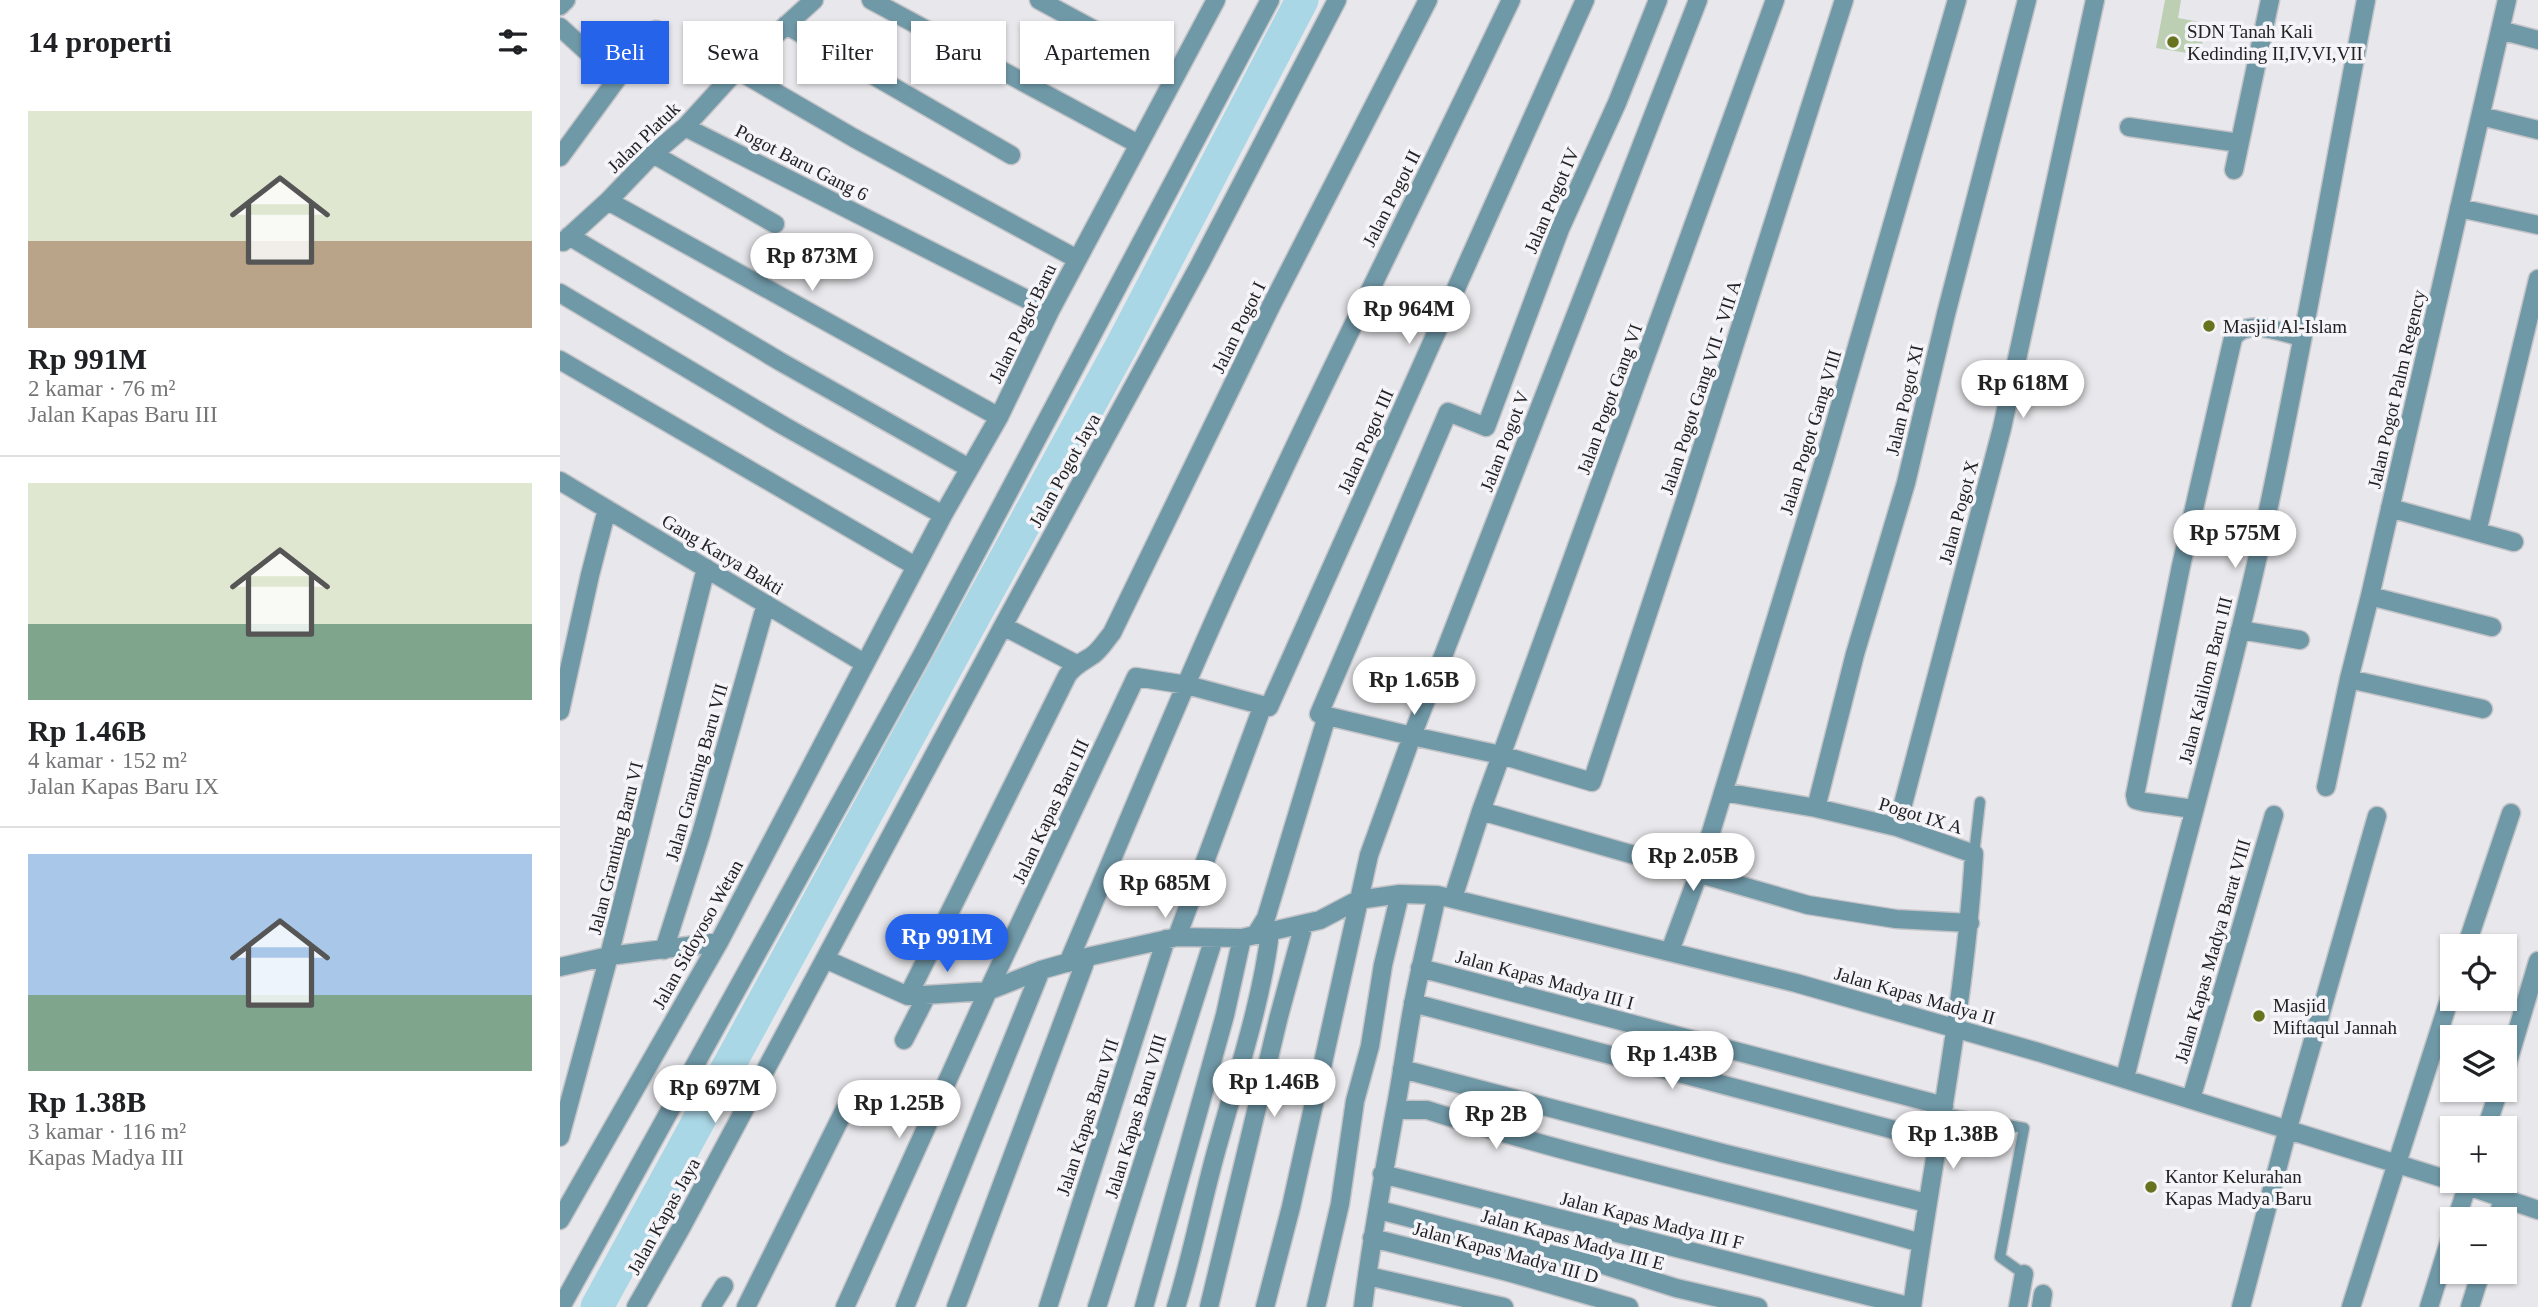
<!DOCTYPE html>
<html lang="id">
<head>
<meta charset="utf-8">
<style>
	body { margin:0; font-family:"Times New Roman",serif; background:#f6f6f6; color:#202124; height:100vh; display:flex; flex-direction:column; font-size:26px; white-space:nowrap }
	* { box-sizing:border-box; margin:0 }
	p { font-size:23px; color:#757577 }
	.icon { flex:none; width:38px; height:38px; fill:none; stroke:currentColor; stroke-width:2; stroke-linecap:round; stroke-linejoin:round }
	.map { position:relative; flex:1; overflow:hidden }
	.panel { display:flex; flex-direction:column; background:#fff; width:560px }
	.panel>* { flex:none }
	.guide { position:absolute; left:21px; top:21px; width:665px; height:63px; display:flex; gap:14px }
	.tools { position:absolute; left:1880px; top:934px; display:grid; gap:14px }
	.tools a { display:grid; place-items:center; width:77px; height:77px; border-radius:0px; background:#fff; box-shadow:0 2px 5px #0004; font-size:35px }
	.price { position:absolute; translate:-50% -60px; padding:0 16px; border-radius:24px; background:#fff; color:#222; font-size:23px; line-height:46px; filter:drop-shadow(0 2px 4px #0008) }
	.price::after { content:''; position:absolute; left:50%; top:42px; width:21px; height:16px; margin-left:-10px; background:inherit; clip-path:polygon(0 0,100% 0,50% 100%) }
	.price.on { background:#2563eb; color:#fff }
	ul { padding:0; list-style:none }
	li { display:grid; align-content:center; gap:14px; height:371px; padding:0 28px }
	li+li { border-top:2px solid #e0e0e0 }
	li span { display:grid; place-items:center; height:217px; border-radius:0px; color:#555 }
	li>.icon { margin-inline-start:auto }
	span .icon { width:126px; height:126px; fill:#fffc; stroke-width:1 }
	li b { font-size:30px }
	h2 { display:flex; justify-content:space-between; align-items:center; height:84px; padding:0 28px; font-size:30px }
	.pill { padding:0 24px; border-radius:0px; background:#fff; box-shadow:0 2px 5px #0004; font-size:24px; line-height:63px }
	.pill.on { background:#2563eb; color:#fff }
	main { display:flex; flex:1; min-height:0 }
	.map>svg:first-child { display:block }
	.green { fill:#bccfb3 }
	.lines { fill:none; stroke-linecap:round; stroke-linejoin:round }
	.river { stroke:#aad7e6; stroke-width:33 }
	.lane-casing { stroke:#c4c4c8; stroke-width:13 }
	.street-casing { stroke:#c4c4c8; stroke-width:21 }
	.lane { stroke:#7099a8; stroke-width:10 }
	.street { stroke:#7099a8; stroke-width:18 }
	.poi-dot { fill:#67731e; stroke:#f5f5f9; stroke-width:2.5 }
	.labels { text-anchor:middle; stroke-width:7; stroke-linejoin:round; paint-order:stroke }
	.poi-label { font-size:19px; fill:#222224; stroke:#f5f5f9; text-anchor:start }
	.street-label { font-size:19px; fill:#222224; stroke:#f5f5f9 }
</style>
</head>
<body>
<main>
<section class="panel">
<h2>14 properti<svg class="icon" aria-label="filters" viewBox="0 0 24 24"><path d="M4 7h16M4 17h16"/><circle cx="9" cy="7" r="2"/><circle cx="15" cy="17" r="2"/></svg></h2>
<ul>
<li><span style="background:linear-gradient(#dfe7d0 60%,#b9a48a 0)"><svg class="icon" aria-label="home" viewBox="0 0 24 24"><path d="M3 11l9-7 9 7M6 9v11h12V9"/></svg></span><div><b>Rp 991M</b><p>2 kamar · 76 m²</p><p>Jalan Kapas Baru III</p></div></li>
<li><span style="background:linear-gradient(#dfe7d0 65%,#7fa58c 0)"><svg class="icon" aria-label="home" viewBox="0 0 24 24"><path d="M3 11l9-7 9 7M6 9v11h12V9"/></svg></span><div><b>Rp 1.46B</b><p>4 kamar · 152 m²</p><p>Jalan Kapas Baru IX</p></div></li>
<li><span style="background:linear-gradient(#a9c7e8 65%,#7fa58c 0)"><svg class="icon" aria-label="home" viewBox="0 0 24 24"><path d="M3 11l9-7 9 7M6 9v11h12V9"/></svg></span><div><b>Rp 1.38B</b><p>3 kamar · 116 m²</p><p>Kapas Madya III</p></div></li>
</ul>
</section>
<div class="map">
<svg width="1978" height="1307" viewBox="0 0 1978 1307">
	<rect width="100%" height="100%" fill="#e8e8ec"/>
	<path class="green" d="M1605 0H1621L1618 18 1646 23 1640 55 1596 48Z"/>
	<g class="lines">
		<path class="river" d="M37 1307 561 347 742 0"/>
		<g class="lane-casing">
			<path id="lane" d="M1414 854 1420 802
				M1383 1113 1464 1128 1440 1257 1464 1274"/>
		</g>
		<g class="street-casing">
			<path id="street" d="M311 0 578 144
				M479 0 616 74
				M1098 0 1057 103 1000 229 926 427 888 412 759 714 852 736 941 755 1032 782 1125 501 1284 0
				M0 6 6 0
				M226 25 451 155
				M0 27 57 79 0 157
				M1940 30 1978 40
				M177 70 294 138 517 259
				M57 79 96 30
				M1921 116 1978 130
				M125 127 490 311
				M1569 127 1679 143
				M93 154 215 224
				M1674 170 1710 0
				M48 201 439 417
				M1899 208 1978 225
				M9 236 221 362 409 468
				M3 242 48 201 93 154 125 127 177 70 254 0
				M0 293 224 426 383 515
				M0 360 355 566
				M0 481 304 663
				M1830 508 1954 542
				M1917 532 1978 279
				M1810 596 1932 627
				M443 626 516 664
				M1680 630 1740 640
				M1789 679 1923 709
				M0 711 30 575 47 509
				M1766 787 1789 679 1810 596 1947 0
				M1256 808 1295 654 1346 483 1386 314 1467 0
				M1633 809 1584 802 1576 800 1575 795 1621 566 1673 338C1686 317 1723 333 1742 337
				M921 811 1215 0
				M1337 827 1442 428 1535 0
				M893 898 921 811 1248 905 1336 919 1410 923
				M696 934 706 918 767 716
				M617 937 703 705
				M1906 947 1951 813
				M104 950 141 834 206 604
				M1110 951 1138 875 1264 461 1397 0
				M265 959 348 996 428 991 481 970 527 957 617 937 682 938 760 920 798 900 840 894 877 895 1236 983 1478 1052 1892 1181
				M508 963C559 844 608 723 661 605 753 401 855 202 951 0
				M0 967 49 956 159 942
				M860 968 1384 1106
				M348 996 507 676C514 665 523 662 533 655 541 649 546 640 552 633L711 306 868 0
				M853 1003 1380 1142
				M344 1040 367 995
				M842 1069 1166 1154 1367 1203
				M1944 1075 1978 961
				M1565 1078C1610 895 1663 714 1704 529 1742 354 1772 176 1806 0
				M1631 1099 1714 815
				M836 1110H867C1030 1162 1197 1196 1361 1243
				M1926 1129 1939 1090
				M0 1137 49 956 146 568
				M822 1174 1352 1307C1373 1156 1405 1007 1414 854L1337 827 1256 808 1163 792
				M1893 1181 1978 1210
				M819 1210 998 1256 1034 1262 1116 1288 1198 1307
				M0 1220 159 942 383 515 439 417 490 311 656 0
				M1896 1220 1909 1181
				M1937 1220 1943 1198
				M812 1238 948 1272 1069 1307
				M808 1276 944 1307
				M1 1307 362 655 710 0
				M76 1307 121 1228 443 626 640 264 777 0
				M151 1307 164 1286
				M186 1307 287 1105
				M285 1307 428 991 576 677 627 685 709 707 1025 0
				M345 1307 481 970
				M396 1307 527 957
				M488 1307 606 939
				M537 1307 654 938
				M584 1307 665 1015 682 938
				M616 1307C633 1252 643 1196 659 1141 678 1071 701 1004 710 933
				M649 1307 719 1016 744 924
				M705 1307 731 1207 809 855 852 736 1138 0
				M756 1307 780 1204 795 1101 810 1046 823 965 840 894
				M803 1307C811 1241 823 1176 835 1111 842 1076 846 1041 853 1005 860 968 869 932 877 895
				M1458 1307 1464 1274
				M1481 1307 1483 1294
				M1681 1307 1728 1128 1817 816
				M1791 1307 1892 991
				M1869 1307 1892 1233
				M1910 1307 1921 1272"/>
		</g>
		<use href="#lane" class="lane"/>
		<use href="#street" class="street"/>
	</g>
	<g class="poi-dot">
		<circle cx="1613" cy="42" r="7"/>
		<circle cx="1649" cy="326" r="7"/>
		<circle cx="1699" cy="1016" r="7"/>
		<circle cx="1591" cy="1187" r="7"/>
	</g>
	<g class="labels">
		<g class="poi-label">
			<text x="1627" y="38">SDN Tanah Kali<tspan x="1627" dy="22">Kedinding II,IV,VI,VII</tspan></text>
			<text x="1663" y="333">Masjid Al-Islam</text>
			<text x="1713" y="1012">Masjid<tspan x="1713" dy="22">Miftaqul Jannah</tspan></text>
			<text x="1605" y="1183">Kantor Kelurahan<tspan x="1605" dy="22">Kapas Madya Baru</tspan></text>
		</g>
		<g class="street-label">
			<text transform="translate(83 137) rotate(-44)" y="7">Jalan Platuk</text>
			<text transform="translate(242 162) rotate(27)" y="7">Pogot Baru Gang 6</text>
			<text transform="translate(831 198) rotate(-63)" y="7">Jalan Pogot II</text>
			<text transform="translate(991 200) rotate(-67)" y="7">Jalan Pogot IV</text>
			<text transform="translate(462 323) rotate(-64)" y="7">Jalan Pogot Baru</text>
			<text transform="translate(678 327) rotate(-64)" y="7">Jalan Pogot I</text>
			<text transform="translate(1140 387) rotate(-72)" y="7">Jalan Pogot Gang VII - VII A</text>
			<text transform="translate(1836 389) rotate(-77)" y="7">Jalan Pogot Palm Regency</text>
			<text transform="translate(1049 399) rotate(-70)" y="7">Jalan Pogot Gang VI</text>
			<text transform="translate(1344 400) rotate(-77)" y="7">Jalan Pogot XI</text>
			<text transform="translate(1250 432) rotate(-73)" y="7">Jalan Pogot Gang VIII</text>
			<text transform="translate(805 441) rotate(-66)" y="7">Jalan Pogot III</text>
			<text transform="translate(944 441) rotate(-69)" y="7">Jalan Pogot V</text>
			<text transform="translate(504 470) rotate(-61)" y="7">Jalan Pogot Jaya</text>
			<text transform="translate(1398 512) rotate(-75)" y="7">Jalan Pogot X</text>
			<text transform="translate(163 554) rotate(31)" y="7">Gang Karya Bakti</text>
			<text transform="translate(1645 680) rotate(-76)" y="7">Jalan Kalilom Baru III</text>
			<text transform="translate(136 772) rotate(-74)" y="7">Jalan Granting Baru VII</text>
			<text transform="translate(490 811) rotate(-65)" y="7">Jalan Kapas Baru III</text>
			<text transform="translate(1361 815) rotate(17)" y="7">Pogot IX A</text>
			<text transform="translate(55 848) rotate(-76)" y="7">Jalan Granting Baru VI</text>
			<text transform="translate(137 934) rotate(-61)" y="7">Jalan Sidoyoso Wetan</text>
			<text transform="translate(1652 951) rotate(-74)" y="7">Jalan Kapas Madya Barat VIII</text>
			<text transform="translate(985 979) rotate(15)" y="7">Jalan Kapas Madya III I</text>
			<text transform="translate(1355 995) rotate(16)" y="7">Jalan Kapas Madya II</text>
			<text transform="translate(575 1116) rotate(-73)" y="7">Jalan Kapas Baru VIII</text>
			<text transform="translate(527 1117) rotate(-72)" y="7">Jalan Kapas Baru VII</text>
			<text transform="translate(103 1216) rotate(-61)" y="7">Jalan Kapas Jaya</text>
			<text transform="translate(1092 1220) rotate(14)" y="7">Jalan Kapas Madya III F</text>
			<text transform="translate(1013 1239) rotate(15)" y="7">Jalan Kapas Madya III E</text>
			<text transform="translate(946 1252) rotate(15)" y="7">Jalan Kapas Madya III D</text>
		</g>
	</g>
</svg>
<div class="tools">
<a><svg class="icon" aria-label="locate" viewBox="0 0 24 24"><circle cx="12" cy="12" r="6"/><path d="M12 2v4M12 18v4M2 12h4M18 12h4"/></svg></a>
<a><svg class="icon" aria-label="layers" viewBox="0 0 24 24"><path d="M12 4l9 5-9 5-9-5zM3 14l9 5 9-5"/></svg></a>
<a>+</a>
<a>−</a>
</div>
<b class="price" style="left:252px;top:293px">Rp 873M</b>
<b class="price" style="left:849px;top:346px">Rp 964M</b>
<b class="price" style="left:1463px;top:420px">Rp 618M</b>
<b class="price" style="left:1675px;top:570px">Rp 575M</b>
<b class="price" style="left:854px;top:717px">Rp 1.65B</b>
<b class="price" style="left:1133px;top:893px">Rp 2.05B</b>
<b class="price" style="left:605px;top:920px">Rp 685M</b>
<b class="price on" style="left:387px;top:974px">Rp 991M</b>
<b class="price" style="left:1112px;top:1091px">Rp 1.43B</b>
<b class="price" style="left:714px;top:1119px">Rp 1.46B</b>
<b class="price" style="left:155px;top:1125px">Rp 697M</b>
<b class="price" style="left:339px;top:1140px">Rp 1.25B</b>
<b class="price" style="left:936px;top:1151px">Rp 2B</b>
<b class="price" style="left:1393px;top:1171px">Rp 1.38B</b>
<div class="guide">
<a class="pill on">Beli</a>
<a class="pill">Sewa</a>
<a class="pill">Filter</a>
<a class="pill">Baru</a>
<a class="pill">Apartemen</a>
</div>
</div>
</main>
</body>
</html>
